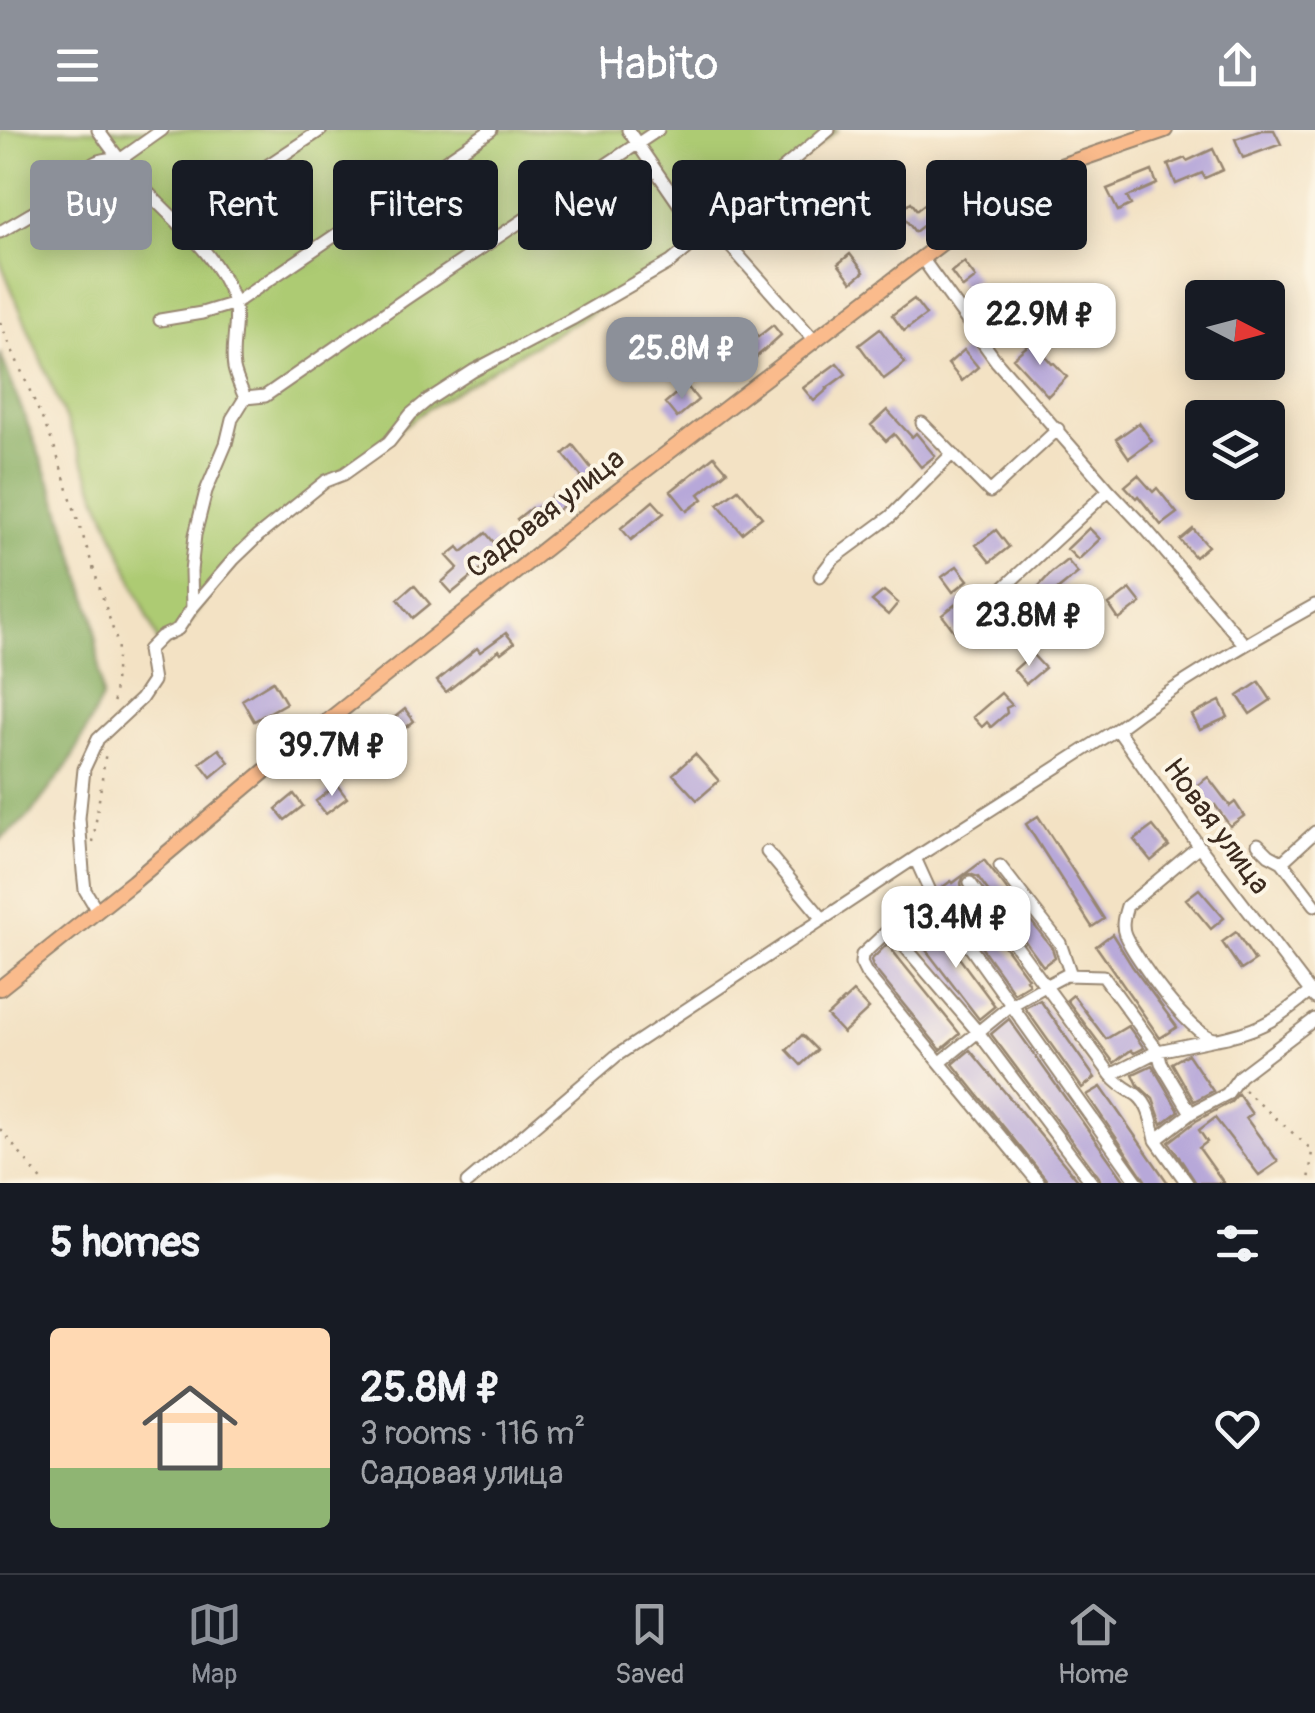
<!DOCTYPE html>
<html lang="en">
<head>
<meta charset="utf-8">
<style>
	body { margin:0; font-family:Pangolin,sans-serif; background:#20242c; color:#f1f3f6; height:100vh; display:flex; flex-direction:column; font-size:38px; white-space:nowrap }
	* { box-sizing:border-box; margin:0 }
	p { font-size:32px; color:#9ea1a6 }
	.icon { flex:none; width:55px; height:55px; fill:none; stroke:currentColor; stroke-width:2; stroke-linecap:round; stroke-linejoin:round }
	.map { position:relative; height:1053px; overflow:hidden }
	.details { display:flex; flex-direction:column; background:#171b24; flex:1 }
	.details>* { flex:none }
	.top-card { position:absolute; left:30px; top:30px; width:1255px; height:90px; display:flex; gap:20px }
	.needle { width:65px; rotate:96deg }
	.buttons { position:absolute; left:1185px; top:150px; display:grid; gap:20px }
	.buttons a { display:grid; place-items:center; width:100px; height:100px; border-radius:10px; background:#171b24; box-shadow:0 5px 25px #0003; font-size:50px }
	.price { position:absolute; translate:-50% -85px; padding:0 22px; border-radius:20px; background:#fff; color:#222; font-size:32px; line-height:65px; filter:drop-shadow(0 2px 5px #0008) }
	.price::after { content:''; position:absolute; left:50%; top:60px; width:30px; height:22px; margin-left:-15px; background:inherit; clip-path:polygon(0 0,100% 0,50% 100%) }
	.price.active { background:#8c9099; color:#fff }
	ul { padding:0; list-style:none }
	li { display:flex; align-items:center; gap:30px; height:250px; padding:0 50px }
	li span { display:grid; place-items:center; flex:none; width:280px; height:200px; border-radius:10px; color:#555 }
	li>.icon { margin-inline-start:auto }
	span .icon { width:120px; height:120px; fill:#fffc; stroke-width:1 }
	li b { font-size:42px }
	h2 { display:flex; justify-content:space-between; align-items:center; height:120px; padding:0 50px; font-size:42px }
	.chip { padding:0 35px; border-radius:10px; background:#171b24; box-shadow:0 5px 25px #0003; font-size:35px; line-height:90px }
	.chip.active { background:#8c9099; color:#fff }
	header { display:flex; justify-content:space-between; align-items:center; height:130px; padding:0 50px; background:#8c9099; color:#fff; font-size:45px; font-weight:600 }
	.menu { display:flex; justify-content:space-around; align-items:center; height:140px; border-top:2px solid #363941; background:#171b24; font-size:28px; color:#9ea1a6 }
	.menu a { display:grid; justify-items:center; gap:5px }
	.menu .active { color:#8c9099 }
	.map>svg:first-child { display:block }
	.green { fill:#adcb73; stroke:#747a48; stroke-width:2.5 }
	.forest { fill:#8aaf65; stroke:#626c42; stroke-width:2.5 }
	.building { fill:#b7a8d9 }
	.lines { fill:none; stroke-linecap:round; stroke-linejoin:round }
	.minor-casing { stroke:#978671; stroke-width:15 }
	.major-casing { stroke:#978671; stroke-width:18 }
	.path { stroke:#978671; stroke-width:2.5; stroke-dasharray:2.5 8; stroke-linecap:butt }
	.minor { stroke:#fff; stroke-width:11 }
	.major { stroke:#fabb8c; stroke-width:14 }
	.labels { text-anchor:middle; stroke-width:8; stroke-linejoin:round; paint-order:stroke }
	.street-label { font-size:30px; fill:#3b2a1e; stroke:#fcf5e5 }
</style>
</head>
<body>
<header><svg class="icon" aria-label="menu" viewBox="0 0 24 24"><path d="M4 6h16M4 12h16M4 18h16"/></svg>Habito<svg class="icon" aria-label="share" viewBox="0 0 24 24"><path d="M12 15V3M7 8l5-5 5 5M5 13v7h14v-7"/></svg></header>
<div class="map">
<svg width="1315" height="1053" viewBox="0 0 1315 1053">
	<rect width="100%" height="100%" fill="#fcf5e5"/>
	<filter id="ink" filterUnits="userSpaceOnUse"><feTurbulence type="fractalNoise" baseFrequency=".01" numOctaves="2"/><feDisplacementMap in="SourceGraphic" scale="20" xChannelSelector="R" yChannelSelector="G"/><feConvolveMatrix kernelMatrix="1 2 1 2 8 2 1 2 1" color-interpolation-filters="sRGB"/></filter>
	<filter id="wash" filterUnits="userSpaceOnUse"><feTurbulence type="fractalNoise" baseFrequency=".0048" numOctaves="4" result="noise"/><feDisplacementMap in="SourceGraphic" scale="40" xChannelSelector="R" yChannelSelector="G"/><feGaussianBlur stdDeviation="2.25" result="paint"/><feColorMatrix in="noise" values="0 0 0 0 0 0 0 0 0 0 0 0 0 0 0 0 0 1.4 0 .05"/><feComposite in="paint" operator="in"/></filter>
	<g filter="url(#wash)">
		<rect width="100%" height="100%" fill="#f3e2c4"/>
		<path class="green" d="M0 0H837L681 131 511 228 425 280 297 377 225 441 180 505 161 519 0 131Z"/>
		<path class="forest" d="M0 223 60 378 94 488 102 568 70 632 29 686 0 710Z"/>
		<g id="blocks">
			<path class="building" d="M1262 0H1274L1281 14 1243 28 1235 9Z
				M1213 19 1223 40 1205 48 1202 43 1176 54 1168 35 1185 28 1187 31Z
				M967 41 976 54 915 102 899 81 911 72 917 80Z
				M1152 41 1157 54 1127 67 1131 75 1118 81 1107 59Z
				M850 124 864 142 852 152 838 134Z
				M964 132 976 148 963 158 951 142Z
				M914 169 926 185 904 201 892 185Z
				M773 195 781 205 752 231 741 217 756 204 758 207Z
				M880 199 905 233 884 249 859 215Z
				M1033 211 1052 234 1054 233 1067 247 1048 266 1013 228Z
				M964 220 978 237 962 251 948 234Z
				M837 233 846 244 827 258 828 259 814 271 803 258Z
				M686 255 698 270 677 288 665 273Z
				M887 280 912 307 916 303 935 326 921 337 894 304 886 311 871 295Z
				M1139 293 1152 311 1129 328 1116 309Z
				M573 315 599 348 589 356 563 324Z
				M714 326 727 341 699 364 703 369 687 381 671 361Z
				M1138 345 1153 362 1157 358 1177 383 1161 395 1138 366 1136 368 1125 356Z
				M738 359 762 387 742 403 718 374Z
				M555 364 564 375 552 385 550 382 526 400 517 389 531 378 533 381Z
				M653 371 664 383 631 410 621 398Z
				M1089 398 1100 409 1078 430 1067 419Z
				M1193 399 1208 416 1195 427 1180 410Z
				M996 400 1009 417 990 432 976 415Z
				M486 403 502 422 452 463 442 452 458 438 447 426 458 417 462 422Z
				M1067 430 1078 443 1051 465 1054 469 1042 481 1028 468 1051 443Z
				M957 436 968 450 953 462 942 447Z
				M414 455 430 474 413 488 398 469Z
				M1130 459 1141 473 1119 490 1109 475Z
				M884 461 898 473 888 485 872 471Z
				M961 470 976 488 970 492 975 498 961 510 942 485Z
				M506 503 514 513 501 523 499 520 446 562 437 551 477 518 480 522Z
				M1032 524 1045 538 1026 554 1014 540Z
				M273 551 286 573 254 591 242 570Z
				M1259 552 1271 570 1250 584 1238 566Z
				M1001 563 1012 575 1006 578 1007 583 991 597 987 592 982 597 973 587Z
				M1220 571 1228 587 1200 600 1192 585Z
				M405 579 414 591 379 620 369 608Z
				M219 619 229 632 211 647 200 633Z
				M695 624 719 651 697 670 673 644Z
				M1208 647 1230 676 1235 672 1244 686 1230 696 1215 675 1202 684 1187 663Z
				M337 655 347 668 326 684 316 671Z
				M294 664 303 676 285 690 276 679Z
				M1038 686 1104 789 1092 797 1026 694Z
				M1153 696 1169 716 1151 731 1134 710Z
				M984 730 1052 818 1055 827 1043 836 978 747 970 744 964 746 961 753 962 759 1028 848 1026 849 1029 854 1014 863 940 759 951 751 953 753Z
				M1199 759 1224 788 1211 799 1186 769Z
				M934 794 995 876 979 889 916 807Z
				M1236 802 1255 831 1241 840 1222 812Z
				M1112 804 1132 836 1177 897 1160 908 1096 816Z
				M887 814 960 904 941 920 873 837 871 830Z
				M853 862 869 879 843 903 827 886Z
				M1073 865 1106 909 1128 896 1144 918 1134 923 1131 920 1114 933 1067 870Z
				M1040 870 1095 948 1082 958 1025 878Z
				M1009 889 1126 1053H1101L1099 1047 991 904Z
				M802 905 817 920 801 935 787 920Z
				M970 920 1080 1053H1049L953 934Z
				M1188 924 1213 961 1194 971 1172 933Z
				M1152 935 1179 981 1162 994 1153 969 1138 955 1133 944Z
				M1101 957 1168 1053H1147L1087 965Z
				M1238 964 1252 984 1246 988 1278 1032 1259 1045 1215 988 1199 1000 1207 1012 1199 1018 1224 1053H1196L1169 1012 1196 991 1231 972Z"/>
		</g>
	</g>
	<g filter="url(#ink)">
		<use href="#blocks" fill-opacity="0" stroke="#978671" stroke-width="2.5"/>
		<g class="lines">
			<g class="minor-casing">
				<path id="minor" d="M628 0 698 102 723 108 814 210
					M179 94 321 0
					M0 102 63 65 83 58C84 32 99 27 121 29L162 0
					M921 127 997 232 1109 360 1145 398 1244 514
					M160 190 202 183 235 173 491 0
					M245 268 265 266 408 167 658 0
					M922 293 990 362 1058 299
					M820 446 833 429 890 387 952 324
					M998 463 1109 360
					M192 478 234 429 258 406 326 351 344 344 389 312 411 284 428 270 473 241 572 189 671 132 829 0
					M1117 599 1199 716 1315 868
					M1258 714 1269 725 1282 732 1315 775
					M1199 716 1127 776C1124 786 1121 795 1125 805 1135 828 1191 906 1215 909 1218 909 1228 907 1230 906 1265 898 1283 884 1310 862
					M767 722 823 789
					M915 728 930 761 1138 1053
					M1282 732 1315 702
					M1000 736 1060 813 1071 845
					M970 753 1111 945C1119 955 1126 958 1137 965 1150 975 1152 994 1156 1010L1191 983 1227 964 1240 946 1315 889
					M930 761 862 825 861 833 866 843 1039 1053
					M97 780 85 760 83 741 79 688 84 639 98 609 141 569 153 551 148 520 161 507 178 499 192 478 191 441 195 405 206 361 226 314 232 289 245 268C241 258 236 248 234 238 230 216 240 190 233 169 215 120 174 92 141 55 125 37 111 19 98 0
					M889 798 978 902 1092 1053
					M941 932 1010 876 1045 856 1066 845 1103 846 1158 921 1216 909
					M1111 945 1158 921 1161 933 1191 983
					M1156 1010 1187 1053
					M467 1053 616 926 915 728 1117 599C1179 552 1247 513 1315 475"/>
			</g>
			<g class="major-casing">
				<path id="major" d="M0 858 133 752 266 640 601 374 1012 59 1040 43 1165 0"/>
			</g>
			<path class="path" d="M0 192 54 316 118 515 113 579
				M93 712 106 621
				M1244 960 1312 1020 1309 1053
				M0 999 44 1053"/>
			<use href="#minor" class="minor"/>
			<use href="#major" class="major"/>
		</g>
	</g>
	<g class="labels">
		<g class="street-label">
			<text transform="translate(545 383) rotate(-38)" y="10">Садовая улица</text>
			<text transform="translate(1217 696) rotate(54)" y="10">Новая улица</text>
		</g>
	</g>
</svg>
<div class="buttons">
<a><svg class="needle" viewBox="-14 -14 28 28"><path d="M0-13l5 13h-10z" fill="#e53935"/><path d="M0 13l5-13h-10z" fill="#9ea1a6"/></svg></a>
<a><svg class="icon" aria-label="layers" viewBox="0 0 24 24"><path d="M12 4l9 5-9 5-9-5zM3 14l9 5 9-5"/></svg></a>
</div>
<b class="price" style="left:1040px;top:238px">22.9M ₽</b>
<b class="price active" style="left:682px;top:272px">25.8M ₽</b>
<b class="price" style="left:1029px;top:539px">23.8M ₽</b>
<b class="price" style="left:332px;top:669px">39.7M ₽</b>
<b class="price" style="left:956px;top:841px">13.4M ₽</b>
<div class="top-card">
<a class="chip active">Buy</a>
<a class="chip">Rent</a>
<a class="chip">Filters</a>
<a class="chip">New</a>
<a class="chip">Apartment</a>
<a class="chip">House</a>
</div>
</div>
<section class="details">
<h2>5 homes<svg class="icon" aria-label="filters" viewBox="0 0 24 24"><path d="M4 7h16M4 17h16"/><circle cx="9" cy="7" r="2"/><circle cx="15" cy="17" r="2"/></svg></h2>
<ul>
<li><span style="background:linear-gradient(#ffd9b3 70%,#8fb573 0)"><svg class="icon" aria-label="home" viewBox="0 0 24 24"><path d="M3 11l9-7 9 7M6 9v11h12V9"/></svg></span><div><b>25.8M ₽</b><p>3 rooms · 116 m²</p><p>Садовая улица</p></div><svg class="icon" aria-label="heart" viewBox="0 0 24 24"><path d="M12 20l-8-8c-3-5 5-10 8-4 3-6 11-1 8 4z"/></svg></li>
</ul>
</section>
<nav class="menu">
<a class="active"><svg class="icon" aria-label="map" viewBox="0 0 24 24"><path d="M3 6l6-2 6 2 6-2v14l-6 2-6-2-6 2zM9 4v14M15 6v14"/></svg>Map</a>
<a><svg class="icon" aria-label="saved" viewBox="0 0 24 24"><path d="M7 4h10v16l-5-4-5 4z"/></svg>Saved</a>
<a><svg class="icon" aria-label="home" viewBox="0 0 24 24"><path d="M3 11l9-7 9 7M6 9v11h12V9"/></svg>Home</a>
</nav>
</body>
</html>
